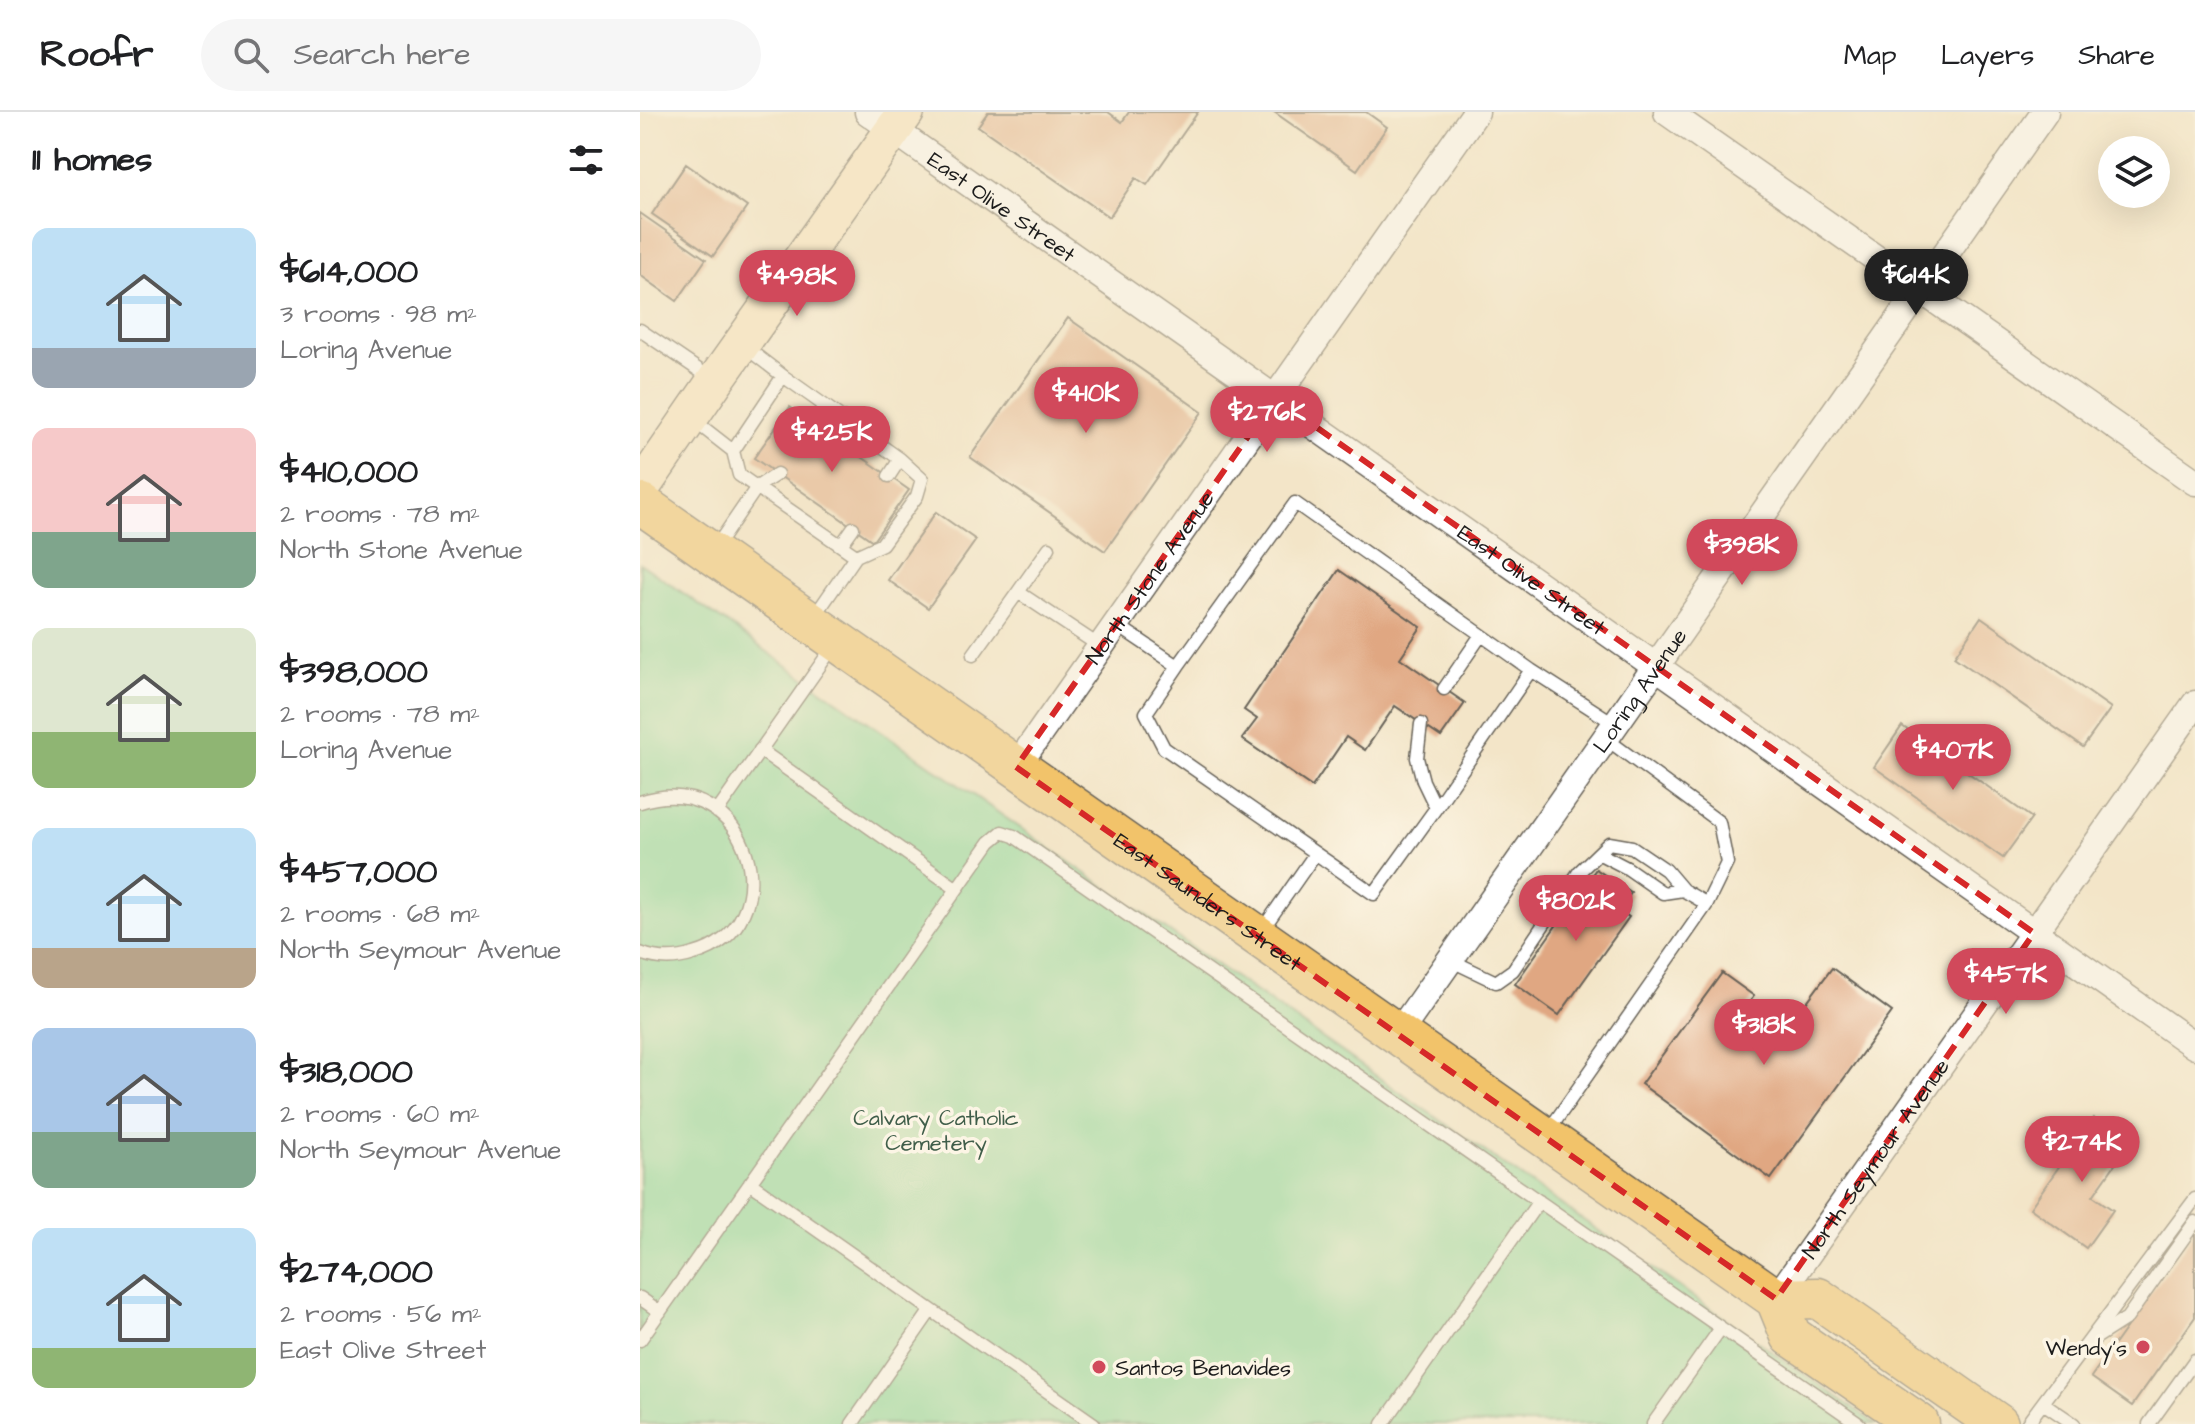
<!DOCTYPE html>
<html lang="en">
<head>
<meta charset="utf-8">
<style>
	body { margin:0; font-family:"Architects Daughter",sans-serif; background:#f6f6f6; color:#202124; height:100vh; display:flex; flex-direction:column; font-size:30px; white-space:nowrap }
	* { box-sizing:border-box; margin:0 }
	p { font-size:26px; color:#757577 }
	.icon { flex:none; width:44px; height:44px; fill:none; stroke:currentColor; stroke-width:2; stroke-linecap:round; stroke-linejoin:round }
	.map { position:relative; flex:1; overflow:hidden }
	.panel { display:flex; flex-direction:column; background:#fff; width:640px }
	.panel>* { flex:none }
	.tools { position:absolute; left:1458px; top:24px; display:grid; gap:16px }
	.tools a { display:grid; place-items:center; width:72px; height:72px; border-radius:50%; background:#fff; box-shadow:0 8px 32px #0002; font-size:40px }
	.price { position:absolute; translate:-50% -68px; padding:0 18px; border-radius:28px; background:#d1495b; color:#fff; font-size:26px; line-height:52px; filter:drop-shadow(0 2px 4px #0008) }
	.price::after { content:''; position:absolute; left:50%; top:48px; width:24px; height:18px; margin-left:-12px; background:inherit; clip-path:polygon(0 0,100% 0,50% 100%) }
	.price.current { background:#222; color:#fff }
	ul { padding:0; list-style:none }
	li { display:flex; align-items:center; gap:24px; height:200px; padding:0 32px }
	li span { display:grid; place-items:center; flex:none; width:224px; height:160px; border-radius:16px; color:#555 }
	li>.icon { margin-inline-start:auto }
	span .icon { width:96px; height:96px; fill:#fffc; stroke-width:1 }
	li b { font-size:34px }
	h2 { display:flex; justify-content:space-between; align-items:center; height:96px; padding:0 32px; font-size:34px }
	header { display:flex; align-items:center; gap:48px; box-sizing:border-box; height:112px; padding:0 40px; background:#fff; border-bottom:2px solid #e0e0e0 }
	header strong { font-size:38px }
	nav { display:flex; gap:44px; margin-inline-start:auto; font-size:28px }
	.search { width:560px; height:72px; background:#f6f6f6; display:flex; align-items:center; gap:20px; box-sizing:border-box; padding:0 28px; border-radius:44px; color:#757577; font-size:30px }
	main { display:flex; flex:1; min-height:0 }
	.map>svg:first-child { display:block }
	.green { fill:#83da9e; stroke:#507b5d; stroke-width:2 }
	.building { fill:#e0a782 }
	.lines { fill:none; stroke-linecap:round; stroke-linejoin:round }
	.lane-casing { stroke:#676258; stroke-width:15 }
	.street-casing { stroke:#676258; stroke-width:29 }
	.secondary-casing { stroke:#676258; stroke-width:39 }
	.primary-casing { stroke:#676258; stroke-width:43 }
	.lane { stroke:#fff; stroke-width:12 }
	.street { stroke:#fff; stroke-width:26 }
	.secondary { stroke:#fae7c3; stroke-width:36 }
	.primary { stroke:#f2c36a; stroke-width:40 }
	.marked { fill:none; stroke:#d62828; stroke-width:6; stroke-dasharray:16 10; stroke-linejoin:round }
	.poi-dot { fill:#d1495b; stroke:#fcf5e5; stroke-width:3 }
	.labels { text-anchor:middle; stroke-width:7; stroke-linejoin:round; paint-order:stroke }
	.street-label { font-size:22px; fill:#1c1c1c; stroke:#fcf5e5 }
	.park-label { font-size:22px; fill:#405e4a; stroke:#fcf5e5 }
	.poi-label { font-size:22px; fill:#1c1c1c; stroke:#fcf5e5; text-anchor:end }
</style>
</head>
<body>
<header>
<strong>Roofr</strong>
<div class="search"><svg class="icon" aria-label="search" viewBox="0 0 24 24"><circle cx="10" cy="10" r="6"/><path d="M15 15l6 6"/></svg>Search here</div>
<nav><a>Map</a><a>Layers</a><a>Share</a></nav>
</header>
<main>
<section class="panel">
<h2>11 homes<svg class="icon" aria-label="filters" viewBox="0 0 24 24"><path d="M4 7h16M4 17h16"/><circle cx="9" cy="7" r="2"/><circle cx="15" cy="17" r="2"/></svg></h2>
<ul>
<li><span style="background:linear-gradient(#bfe0f5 75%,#9aa5b1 0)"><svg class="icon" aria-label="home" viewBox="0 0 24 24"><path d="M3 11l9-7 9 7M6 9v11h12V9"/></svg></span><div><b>$614,000</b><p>3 rooms · 98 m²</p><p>Loring Avenue</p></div></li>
<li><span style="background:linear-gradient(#f6c9c9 65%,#7fa58c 0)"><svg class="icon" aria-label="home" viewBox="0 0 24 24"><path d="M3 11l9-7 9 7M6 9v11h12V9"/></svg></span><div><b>$410,000</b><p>2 rooms · 78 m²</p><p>North Stone Avenue</p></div></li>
<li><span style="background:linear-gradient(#dfe7d0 65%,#8fb573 0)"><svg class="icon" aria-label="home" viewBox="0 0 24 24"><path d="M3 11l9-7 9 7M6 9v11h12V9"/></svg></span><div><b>$398,000</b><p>2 rooms · 78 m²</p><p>Loring Avenue</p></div></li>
<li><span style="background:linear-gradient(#bfe0f5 75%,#b9a48a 0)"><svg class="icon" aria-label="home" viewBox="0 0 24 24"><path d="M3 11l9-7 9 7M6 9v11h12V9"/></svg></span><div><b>$457,000</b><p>2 rooms · 68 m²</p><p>North Seymour Avenue</p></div></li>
<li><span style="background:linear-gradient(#a9c7e8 65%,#7fa58c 0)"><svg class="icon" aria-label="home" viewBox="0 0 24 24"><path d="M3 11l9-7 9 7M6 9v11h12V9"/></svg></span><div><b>$318,000</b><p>2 rooms · 60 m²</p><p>North Seymour Avenue</p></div></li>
<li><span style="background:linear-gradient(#bfe0f5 75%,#8fb573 0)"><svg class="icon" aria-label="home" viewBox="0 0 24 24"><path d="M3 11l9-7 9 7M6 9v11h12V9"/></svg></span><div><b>$274,000</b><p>2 rooms · 56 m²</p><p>East Olive Street</p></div></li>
</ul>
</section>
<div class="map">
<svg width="1555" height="1312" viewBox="0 0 1555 1312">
	<rect width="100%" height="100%" fill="#fcf5e5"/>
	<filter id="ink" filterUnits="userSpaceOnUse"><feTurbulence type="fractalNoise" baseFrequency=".0125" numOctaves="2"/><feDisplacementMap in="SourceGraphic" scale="16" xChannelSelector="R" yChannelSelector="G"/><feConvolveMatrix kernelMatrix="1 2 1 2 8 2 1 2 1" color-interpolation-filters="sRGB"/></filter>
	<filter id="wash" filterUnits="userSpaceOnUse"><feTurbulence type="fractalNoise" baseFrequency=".006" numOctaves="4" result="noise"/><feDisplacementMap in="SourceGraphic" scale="32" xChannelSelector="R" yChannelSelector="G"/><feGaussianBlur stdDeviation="1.8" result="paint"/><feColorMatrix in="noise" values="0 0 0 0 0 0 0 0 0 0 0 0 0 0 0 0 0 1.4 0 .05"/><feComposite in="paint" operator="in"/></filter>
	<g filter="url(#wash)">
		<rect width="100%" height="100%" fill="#f3e5c8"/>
		<path class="green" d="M0 451 1236 1312H0Z"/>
		<g id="blocks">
			<path class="building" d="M348 0H468L482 10 489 0H558L507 73 496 66 469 105 338 14Z
				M634 0H726L747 15 717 58Z
				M46 52 107 95 73 144 12 102Z
				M0 101 66 147 37 189 0 163Z
				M428 206 562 300 465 439 330 345Z
				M150 295 269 378 233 429 114 346Z
				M296 400 336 428 288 496 248 468Z
				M699 458 781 515 760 546 825 591 801 625 755 594 725 638 706 625 672 675 602 627 617 607 604 598Z
				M1341 505 1471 596 1443 635 1314 545Z
				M1262 614 1392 706 1363 746 1234 655Z
				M956 757 991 781 979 798 989 805 919 903 875 872Z
				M1192 856 1252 900 1131 1067 1001 972 1082 861 1114 884 1101 902 1138 929Z
				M1453 1006 1490 1031 1453 1084 1473 1098 1446 1136 1390 1096Z
				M1555 1119V1205L1492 1294 1451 1265Z"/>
		</g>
	</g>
	<g filter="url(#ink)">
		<use href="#blocks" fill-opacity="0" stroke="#676258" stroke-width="2"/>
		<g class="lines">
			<g class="lane-casing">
				<path id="lane" d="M0 218 72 267
					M104 234 143 264
					M52 307 93 339
					M173 311 185 294
					M249 364 260 347
					M201 433 213 416
					M76 435 117 375 137 362
					M409 436 378 480 461 535
					M174 505 216 444 242 432 277 384 282 367 260 347 143 264 93 339 99 363 216 444
					M477 513 538 554 655 391 891 558 796 696 734 782 524 636 506 601 538 554
					M333 543 378 480
					M891 558 975 612
					M804 577 841 523
					M781 612 777 646 783 669 796 696
					M120 638 317 777
					M0 690C111 654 154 814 54 842 36 848 18 848 0 841
					M77 700 195 532
					M960 742 987 756 1023 781 1043 778
					M622 818 675 742
					M810 848 856 870 873 858 939 760 969 731 992 735 1026 758 1043 778 1067 792
					M907 1021 1067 792 1087 751 1079 710 965 626
					M110 1071 454 1312
					M0 1186 20 1200
					M0 1228 350 730 362 720 374 724 1219 1312
					M1451 1229 1487 1206 1555 1110
					M1403 1291 1434 1312
					M212 1312 291 1198
					M743 1312 899 1089
					M1013 1312 1081 1216
					M1387 1312 1555 1087
					M1509 1312 1555 1248"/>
			</g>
			<g class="street-casing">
				<g id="street">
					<path id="s1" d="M228 0 1555 934"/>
					<path d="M1027 0 1555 370"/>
					<path id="s2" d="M376 655 836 0"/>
					<path id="s3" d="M758 922 1405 0"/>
					<path id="s4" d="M1136 1187 1555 592"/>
				</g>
			</g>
			<g class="secondary-casing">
				<path id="secondary" d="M0 378 75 269 266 0"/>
			</g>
			<g class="primary-casing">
				<g id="primary">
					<path id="s5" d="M0 391 1136 1187 1151 1224 1279 1312"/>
					<path d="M1136 1187 1178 1186 1358 1312"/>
				</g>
			</g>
			<use href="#lane" class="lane"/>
			<use href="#street" class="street"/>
			<use href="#secondary" class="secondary"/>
			<use href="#primary" class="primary"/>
		</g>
	</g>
	<path d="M0 0H1555V1312H0ZM635 286 1394 821 1136 1187 376 655Z" fill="#f3e5c8" fill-opacity=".55" fill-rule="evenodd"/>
	<path class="marked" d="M635 286 1394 821 1136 1187 376 655Z"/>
	<g class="poi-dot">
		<circle cx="1503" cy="1235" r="8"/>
		<circle cx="459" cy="1255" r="8"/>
	</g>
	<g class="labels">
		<g class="street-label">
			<text dy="8" stroke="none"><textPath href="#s1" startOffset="164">East Olive Street</textPath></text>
			<text dy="8" stroke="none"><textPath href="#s2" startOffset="232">North Stone Avenue</textPath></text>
			<text dy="8" stroke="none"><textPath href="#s1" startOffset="812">East Olive Street</textPath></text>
			<text dy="8" stroke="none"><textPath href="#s3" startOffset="420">Loring Avenue</textPath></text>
			<text dy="8" stroke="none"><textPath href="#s5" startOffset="694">East Saunders Street</textPath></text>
			<text dy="8" stroke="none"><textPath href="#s4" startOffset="172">North Seymour Avenue</textPath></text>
		</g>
		<g class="park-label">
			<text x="296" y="1013">Calvary Catholic<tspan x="296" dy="25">Cemetery</tspan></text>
		</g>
		<g class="poi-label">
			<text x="1487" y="1243">Wendy's</text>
			<text x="475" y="1263" text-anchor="start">Santos Benavides</text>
		</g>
	</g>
</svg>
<div class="tools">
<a><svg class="icon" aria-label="layers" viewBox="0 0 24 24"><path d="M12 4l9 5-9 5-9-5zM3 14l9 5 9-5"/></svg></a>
</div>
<b class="price current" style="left:1276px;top:205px">$614K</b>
<b class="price" style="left:157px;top:206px">$498K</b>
<b class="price" style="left:446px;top:323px">$410K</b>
<b class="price" style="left:627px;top:342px">$276K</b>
<b class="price" style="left:192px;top:362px">$425K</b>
<b class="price" style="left:1102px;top:475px">$398K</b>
<b class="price" style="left:1313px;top:680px">$407K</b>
<b class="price" style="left:936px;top:831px">$802K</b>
<b class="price" style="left:1366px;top:904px">$457K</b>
<b class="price" style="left:1124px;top:955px">$318K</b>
<b class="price" style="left:1442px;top:1072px">$274K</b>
</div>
</main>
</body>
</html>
